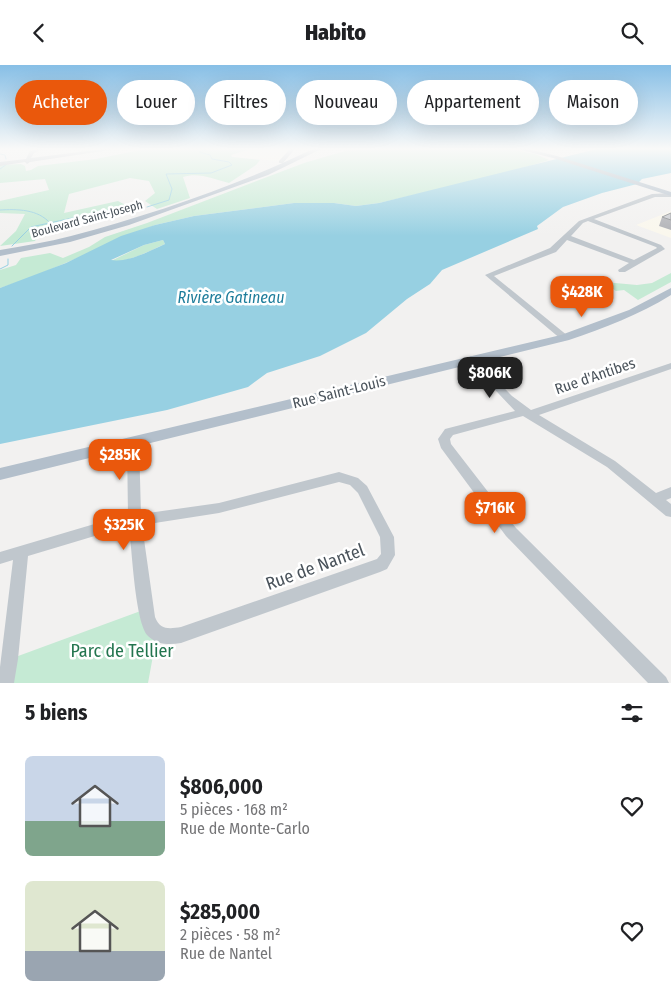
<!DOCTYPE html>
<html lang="fr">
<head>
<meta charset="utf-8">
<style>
	body { margin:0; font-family:"Fira Sans Condensed",sans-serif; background:#f6f6f6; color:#202124; height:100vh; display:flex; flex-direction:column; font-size:19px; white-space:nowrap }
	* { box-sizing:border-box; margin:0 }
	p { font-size:16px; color:#757577 }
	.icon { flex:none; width:28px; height:28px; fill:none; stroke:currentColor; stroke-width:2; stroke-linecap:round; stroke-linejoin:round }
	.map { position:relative; height:618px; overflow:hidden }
	.details { display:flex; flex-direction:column; background:#fff; flex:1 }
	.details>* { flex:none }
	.banner { position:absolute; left:15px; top:15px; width:641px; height:45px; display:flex; gap:10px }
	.price { position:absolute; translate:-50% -42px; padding:0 11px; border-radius:10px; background:#ea580c; color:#fff; font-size:16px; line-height:32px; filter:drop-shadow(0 1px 2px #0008) }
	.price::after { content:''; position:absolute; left:50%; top:30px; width:15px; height:11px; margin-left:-8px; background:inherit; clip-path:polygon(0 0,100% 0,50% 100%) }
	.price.on { background:#222; color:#fff }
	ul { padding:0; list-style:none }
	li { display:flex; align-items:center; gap:15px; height:125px; padding:0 25px }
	li span { display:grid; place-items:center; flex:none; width:140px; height:100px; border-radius:8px; color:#555 }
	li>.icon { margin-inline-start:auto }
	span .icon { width:60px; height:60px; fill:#fffc; stroke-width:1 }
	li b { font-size:21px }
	h2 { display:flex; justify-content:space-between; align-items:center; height:60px; padding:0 25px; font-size:21px }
	.pill { padding:0 18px; border-radius:22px; background:#fff; box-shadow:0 5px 20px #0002; font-size:18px; line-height:45px }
	.pill.on { background:#ea580c; color:#fff }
	header { display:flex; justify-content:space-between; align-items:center; height:65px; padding:0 25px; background:#fff; font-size:22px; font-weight:800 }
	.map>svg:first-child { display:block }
	.commercial { fill:#faf7ed }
	.green { fill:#c5ead4 }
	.water { fill:#97d0e2; fill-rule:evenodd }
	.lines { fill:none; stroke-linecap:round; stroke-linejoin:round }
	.stream { stroke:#97d0e2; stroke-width:1 }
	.minor { fill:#c0c7cd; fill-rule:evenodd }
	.major { fill:#b3bfcb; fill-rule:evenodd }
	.wall { fill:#afb0b5 }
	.building { fill:#cbcdd2; stroke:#8e9093 }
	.labels { text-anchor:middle; stroke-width:5; stroke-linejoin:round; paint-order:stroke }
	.far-street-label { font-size:12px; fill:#4a535b; stroke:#fff }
	.street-label { font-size:15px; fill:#4a535b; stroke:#fff }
	.water-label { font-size:16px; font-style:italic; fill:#1e7d9b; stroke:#fff }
	.near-street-label { font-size:18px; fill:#4a535b; stroke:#fff }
	.near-park-label { font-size:18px; fill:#23754f; stroke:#fff }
</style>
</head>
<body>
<header><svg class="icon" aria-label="back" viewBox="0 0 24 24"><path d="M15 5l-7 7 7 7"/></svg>Habito<svg class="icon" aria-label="search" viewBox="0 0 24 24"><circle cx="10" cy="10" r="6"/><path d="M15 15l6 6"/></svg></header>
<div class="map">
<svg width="671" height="618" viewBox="0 0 671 618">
	<rect width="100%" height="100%" fill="#f2f1f0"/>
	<path class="commercial" d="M250 84H291L280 96 232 92 230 90Z
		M671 146V173L636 160Z"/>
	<path class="green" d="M145 84H250L231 90 232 92 260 95 256 100 229 118C213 114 199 107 183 112L190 133 157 144 145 136 155 128 149 116 130 113 69 129 64 148 118 136 135 145 42 164 35 176 0 181 16 166 25 149 0 148V136L49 125 45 114 0 118V100L21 99 25 101 26 106 31 105 38 101 96 94Z
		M374 84H510L535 89 549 95 503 109 379 138 356 141 334 138H294L194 151 155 160 30 213 0 223V205L16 200 21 193 50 188 63 193 89 182 105 172 147 158 304 98 345 86Z
		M163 175 165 179C149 186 128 198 111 196L144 180Z
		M671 208V217L638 235 624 225 616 226 604 217 637 220 652 218Z
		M146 544 157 569 148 618H5L10 594Z"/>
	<path class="water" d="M597 84H671V108L642 114 637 119 602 128 563 142 537 161 538 164 442 205 430 219 407 234 366 268 320 291 267 308 248 322 167 345 0 379V223L66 198 121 171 155 160 194 151 294 138H334L356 141 379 138ZM163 175 165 179C149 186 128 198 111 195L144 180Z"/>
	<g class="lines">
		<path class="stream" d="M0 89 5 90 6 94
			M0 104 7 99
			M147 142 169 135 172 124 166 109 211 108 232 100 229 97 212 94 210 90 199 87 206 84
			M0 145C17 144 38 144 50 158
			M12 181 31 162 109 145H131
			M0 204 8 200V194"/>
		<path class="minor" d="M36 84H43L34 88 31 93 103 84H116L30 97 27 99 25 97 0 101V97L26 94 30 86Z
			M290 84H295L283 98H279V96Z
			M671 128V132H655L594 154 661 180 665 184 625 207H619L618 205 629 198 567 175 556 187 494 211 568 271 570 273 568 275H562L485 210 550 183 579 156 652 129ZM588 156 656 182 657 183 634 195 571 171 583 158Z
			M471 291 474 292 512 331 531 345 671 298V304L539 350 615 396 656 428 671 422V433L666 435 671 439V452L666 451 607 402 523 351 453 370 450 374 451 379 516 463 666 612 669 618H648L506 471 441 383 438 374 445 364 515 346 468 296 466 294Z
			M133 373 137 374 139 377 141 449 219 438 339 407 358 413 367 421 394 472 395 490 387 504 380 507 181 578C170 580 157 580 148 571 135 558 132 484 129 462L118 464 28 491 18 594 14 618H0V602L13 495 0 499V487L118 452 128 451 127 377 129 374ZM339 417 350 420 358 428 380 472 381 489 377 494 181 562C169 564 160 565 155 552L142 460 219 448Z"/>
		<path class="major" d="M313 84H321L268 110 129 160 70 177 0 191V185C23 181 48 177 71 171 153 149 236 121 313 84Z
			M517 84H528L557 91 671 127V131L553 93Z
			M671 223V230C639 250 604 263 569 275L0 415V403L561 270 629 245Z"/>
	</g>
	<path class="wall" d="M671 148V165L659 161 662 152Z"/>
	<path class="building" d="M671 148V155L662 152Z"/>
	<linearGradient id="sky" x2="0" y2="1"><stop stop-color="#87bfe6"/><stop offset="0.49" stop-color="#f9f9f8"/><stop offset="1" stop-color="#f9f9f8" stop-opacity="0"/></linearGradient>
	<rect width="671" height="171" fill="url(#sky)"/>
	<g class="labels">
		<g class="far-street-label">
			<text transform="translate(87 154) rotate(-15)" y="4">Boulevard Saint-Joseph</text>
		</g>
		<g class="street-label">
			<text transform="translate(595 311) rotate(-19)" y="5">Rue d'Antibes</text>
			<text transform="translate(339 327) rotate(-14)" y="5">Rue Saint-Louis</text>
		</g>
		<g class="water-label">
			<text x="231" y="238">Rivière Gatineau</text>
		</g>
		<g class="near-street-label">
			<text transform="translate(315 502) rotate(-20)" y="6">Rue de Nantel</text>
		</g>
		<g class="near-park-label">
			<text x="122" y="592">Parc de Tellier</text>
		</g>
	</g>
</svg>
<b class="price" style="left:582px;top:253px">$428K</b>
<b class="price on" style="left:490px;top:334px">$806K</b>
<b class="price" style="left:120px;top:416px">$285K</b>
<b class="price" style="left:495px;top:469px">$716K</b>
<b class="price" style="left:124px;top:486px">$325K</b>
<div class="banner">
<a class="pill on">Acheter</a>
<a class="pill">Louer</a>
<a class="pill">Filtres</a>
<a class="pill">Nouveau</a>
<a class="pill">Appartement</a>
<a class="pill">Maison</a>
</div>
</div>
<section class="details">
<h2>5 biens<svg class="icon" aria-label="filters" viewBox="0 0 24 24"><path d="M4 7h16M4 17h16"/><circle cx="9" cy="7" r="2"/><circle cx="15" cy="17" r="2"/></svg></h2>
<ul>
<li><span style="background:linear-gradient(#c9d6e8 65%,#7fa58c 0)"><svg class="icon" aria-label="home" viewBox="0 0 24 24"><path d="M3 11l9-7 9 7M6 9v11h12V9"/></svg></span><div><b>$806,000</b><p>5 pièces · 168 m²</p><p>Rue de Monte-Carlo</p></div><svg class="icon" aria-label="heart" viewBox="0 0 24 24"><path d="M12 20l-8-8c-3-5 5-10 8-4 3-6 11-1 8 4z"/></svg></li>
<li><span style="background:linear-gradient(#dfe7d0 70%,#9aa5b1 0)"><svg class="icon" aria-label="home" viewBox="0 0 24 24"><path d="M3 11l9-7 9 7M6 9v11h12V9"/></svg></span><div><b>$285,000</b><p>2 pièces · 58 m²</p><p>Rue de Nantel</p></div><svg class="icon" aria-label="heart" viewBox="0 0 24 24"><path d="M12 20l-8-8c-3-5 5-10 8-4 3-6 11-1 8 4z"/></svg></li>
</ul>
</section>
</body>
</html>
